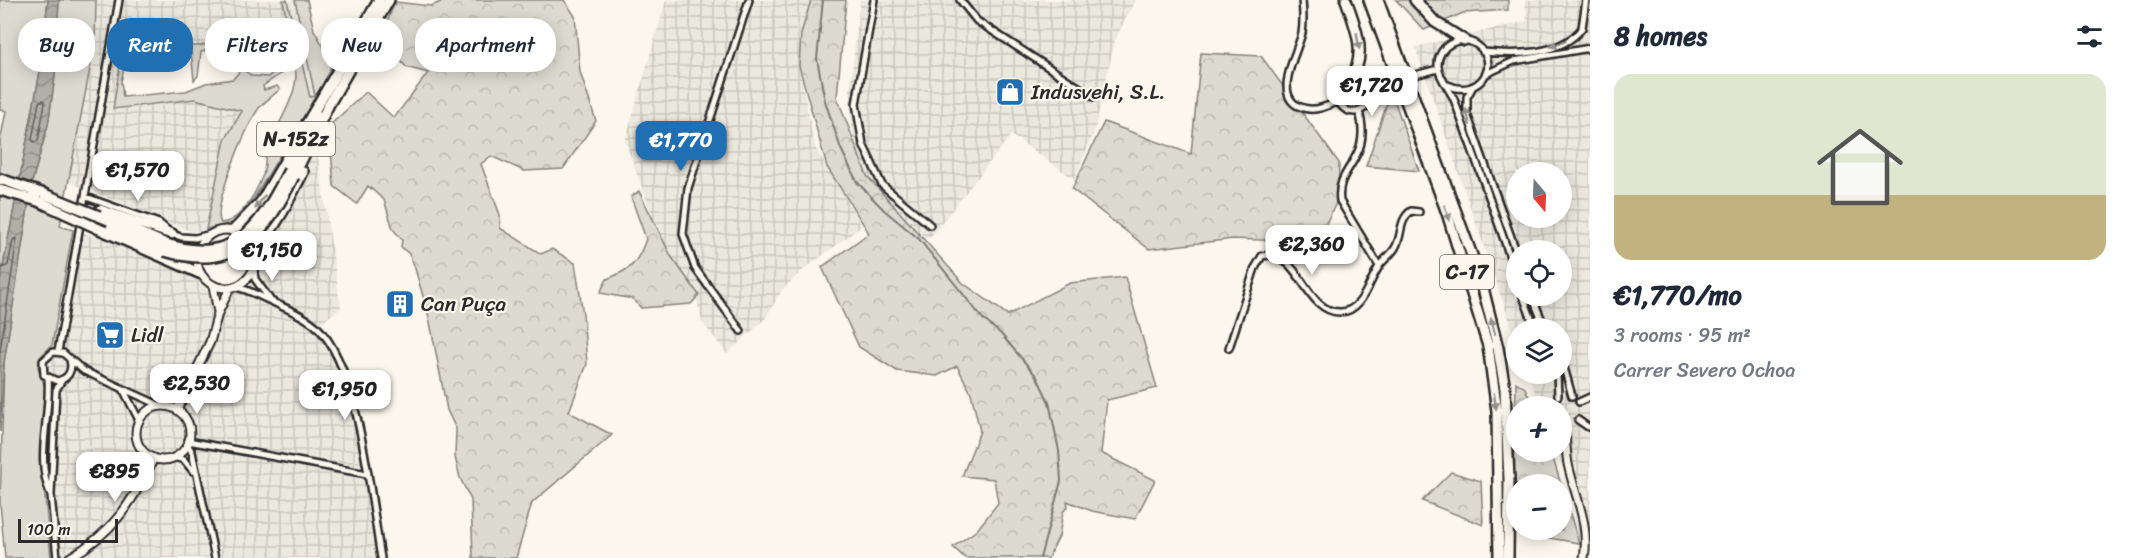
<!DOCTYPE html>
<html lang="en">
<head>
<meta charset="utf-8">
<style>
	body { margin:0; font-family:Sriracha,sans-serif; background:#f2f2f3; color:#1f2937; height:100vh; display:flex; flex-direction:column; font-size:22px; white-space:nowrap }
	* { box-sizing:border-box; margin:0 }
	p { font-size:20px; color:#747a83 }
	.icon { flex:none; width:33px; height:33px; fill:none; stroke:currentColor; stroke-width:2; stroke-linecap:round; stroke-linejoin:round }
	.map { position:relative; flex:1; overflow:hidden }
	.drawer { display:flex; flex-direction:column; background:#fff; width:540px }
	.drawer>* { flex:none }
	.guide { position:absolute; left:18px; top:18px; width:570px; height:54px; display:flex; gap:12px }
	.needle { width:39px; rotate:161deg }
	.buttons { position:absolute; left:1506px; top:162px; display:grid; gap:12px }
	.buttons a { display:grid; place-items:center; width:66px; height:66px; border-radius:50%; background:#fff; box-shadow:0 3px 15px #0003; font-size:30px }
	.scale { position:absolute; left:18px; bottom:15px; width:100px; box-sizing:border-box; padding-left:6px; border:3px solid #2b2b2b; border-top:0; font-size:16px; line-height:21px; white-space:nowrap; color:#2b2b2b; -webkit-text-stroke:4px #fbf7ec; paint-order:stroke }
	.price { position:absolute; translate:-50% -51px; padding:0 14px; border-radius:12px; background:#fff; color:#222; font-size:20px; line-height:39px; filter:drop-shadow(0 2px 3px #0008) }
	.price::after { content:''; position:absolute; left:50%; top:36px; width:18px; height:14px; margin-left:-9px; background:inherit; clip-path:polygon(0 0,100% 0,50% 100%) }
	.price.active { background:#1f6fb2; color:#fff }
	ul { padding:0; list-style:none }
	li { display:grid; align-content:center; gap:12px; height:318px; padding:0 24px }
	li+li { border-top:2px solid #e0e1e3 }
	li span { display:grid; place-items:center; height:186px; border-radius:18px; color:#555 }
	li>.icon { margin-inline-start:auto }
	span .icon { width:108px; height:108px; fill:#fffc; stroke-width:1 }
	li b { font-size:26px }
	h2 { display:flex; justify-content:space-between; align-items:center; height:72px; padding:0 24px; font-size:26px }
	.pill { padding:0 21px; border-radius:24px; background:#fff; box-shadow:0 3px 15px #0003; font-size:21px; line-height:54px }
	.pill.active { background:#1f6fb2; color:#fff }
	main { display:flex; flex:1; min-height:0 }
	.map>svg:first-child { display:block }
	.built { fill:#ebe8de }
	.industrial { fill:url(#industrial-grid); fill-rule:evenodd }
	.green { fill:#dddad0; stroke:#84827e; stroke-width:1.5; fill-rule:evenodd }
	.forest { fill:url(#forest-crowns); stroke:#84827e; stroke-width:1.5; fill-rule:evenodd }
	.water { fill:url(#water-waves); stroke:#7b7a75; stroke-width:1.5 }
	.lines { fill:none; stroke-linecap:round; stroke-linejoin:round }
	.shore { stroke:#61605d; stroke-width:1.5 }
	.stream { stroke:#7b7a75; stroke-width:2 }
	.minor-casing { stroke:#2b2b2b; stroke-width:10 }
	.tertiary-casing { stroke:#2b2b2b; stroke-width:11 }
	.trunk-casing { stroke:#2b2b2b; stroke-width:14 }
	.minor { stroke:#fbf7ec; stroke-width:5 }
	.tertiary { stroke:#fbf7ec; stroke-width:7 }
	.trunk { stroke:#fbf7ec; stroke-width:9 }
	.trunk-bridge-casing { stroke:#2b2b2b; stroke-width:14; stroke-linecap:butt }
	.trunk-bridge { stroke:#fbf7ec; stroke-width:9 }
	.oneway { fill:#93918c }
	.labels { text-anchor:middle; stroke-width:4.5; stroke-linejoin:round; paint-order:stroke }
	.shield { fill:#fbf7ec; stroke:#696865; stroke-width:1.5 }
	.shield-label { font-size:20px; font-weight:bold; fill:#2b2b2b }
	.poi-label { font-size:21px; fill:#2b2b2b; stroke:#fbf7ec; text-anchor:start }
</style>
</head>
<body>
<main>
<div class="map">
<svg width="1590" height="558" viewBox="0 0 1590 558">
	<defs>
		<pattern id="industrial-grid" width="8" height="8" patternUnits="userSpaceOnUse" patternTransform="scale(1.5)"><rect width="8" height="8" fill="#ebe8de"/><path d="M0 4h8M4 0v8" fill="none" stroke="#cac7bf"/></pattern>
		<pattern id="forest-crowns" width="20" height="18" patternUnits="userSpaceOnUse" patternTransform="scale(1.5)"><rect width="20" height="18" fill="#dddad0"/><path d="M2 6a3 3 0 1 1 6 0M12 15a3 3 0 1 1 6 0" fill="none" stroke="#bebbb3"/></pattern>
		<pattern id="water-waves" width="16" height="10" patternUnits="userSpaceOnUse" patternTransform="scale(1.5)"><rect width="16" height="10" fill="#b1afa7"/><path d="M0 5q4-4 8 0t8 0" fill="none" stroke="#908f88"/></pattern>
	</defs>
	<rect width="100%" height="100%" fill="#fbf7ec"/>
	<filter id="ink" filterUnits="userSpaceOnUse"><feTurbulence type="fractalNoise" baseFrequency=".0167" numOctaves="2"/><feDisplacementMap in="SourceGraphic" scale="12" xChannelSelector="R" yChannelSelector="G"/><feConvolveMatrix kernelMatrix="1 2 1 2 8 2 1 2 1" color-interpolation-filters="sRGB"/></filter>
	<g filter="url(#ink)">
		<path class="built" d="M287 0H295L315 96 310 97Z"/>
		<path class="industrial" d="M96 0H283L288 29 199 46H123L113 109 195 99 243 111 225 140 206 229 192 232 69 182 95 42Z
			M666 0H811L801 34 799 66 815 147 862 226 803 270 782 290 765 319 727 354 702 322 697 300 668 259 625 141Z
			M860 0H1135L1115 40 1094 133 1074 179 1011 135 935 232 927 239 889 205 867 176 851 132 850 89Z
			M1525 0H1590V558H1580L1575 502 1557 452H1562V406H1540L1528 374H1562V328H1516V340L1415 47 1527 21ZM1516 172H1562V218H1516ZM1516 250H1562V296H1516Z
			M319 139 318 158 341 308 317 326 335 351 355 410 381 558H51L44 487 47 392 38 367 40 358 52 345 73 230 150 253 199 273 206 281 218 288 235 287 249 277 256 260Z"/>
		<path class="green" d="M0 0H48L40 72 0 282V142L6 111 0 109Z
			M59 0H96L95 42 60 226 73 230 52 345 40 357 38 367 47 392 44 487 51 558H5L0 503 4 363 32 182 48 125 55 76Z
			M283 0H287L310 97 315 96 295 0H307L314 30 331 60 329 76 323 90 301 121 240 221 206 229 225 140 242 111 195 99 113 109 123 46H199L288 29ZM289 41 293 45 295 52 268 77 252 76 245 71 241 56 242 47ZM223 46H236L239 72 233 79 206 83 186 91 123 97 121 81 128 52H191L194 80 198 76 201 52ZM295 68C301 91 276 126 268 147 264 156 266 166 263 175 256 192 242 221 221 223 211 208 247 124 259 108 265 101 273 96 280 89L277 86 264 90 263 86 286 70Z"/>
		<path class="forest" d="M446 0H564L575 16 580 72 596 121 563 169 524 171 491 156 481 164 500 215V228L541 254 552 249 575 263 583 314 587 364 569 412 612 435 532 503 516 558H473L471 500 460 478 455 457 456 429 447 410 429 317 414 265 409 254 401 247 402 240 393 229 384 200 368 186 357 204 334 186 329 126 366 92 394 118 428 73 406 67 381 37 395 2 431 6Z
			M811 0H846L837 97 867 176 963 283 1008 315 1070 283 1125 277 1157 388 1107 400 1101 453 1155 480 1135 519 1092 511 1067 501 1068 506 1063 512 1059 536 1048 558H965L953 547 977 530 998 503 994 479 962 476 980 431 971 393 957 366 937 376 897 371 859 347 822 267 869 233 827 167 799 66 801 34Z
			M1396 0H1508V10L1463 13 1424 30Z
			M1201 53 1261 56 1339 163 1338 199 1317 242 1233 239 1149 249 1072 189 1104 122 1191 154Z
			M1391 91 1419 171 1366 166Z
			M639 191 671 256 699 295 691 304 641 308 633 299 600 293 607 279C632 269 637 264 646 239L631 197Z
			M1516 382 1525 388 1533 406H1516V452H1551L1579 543 1513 532ZM1516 484H1562V530H1516Z
			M1451 472 1481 481 1483 525 1422 501Z"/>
		<path class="water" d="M48 0H59L55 76 48 125 32 182 4 363 0 432V282L40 72Z"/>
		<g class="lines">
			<path class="shore" d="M43 100 45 103 38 141 34 142 32 139 39 102Z
				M0 269 8 265 13 240 17 238 0 352"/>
			<path class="stream" d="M823 0 817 59 825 101 841 149 857 182 884 210 919 239 983 319 1001 334 1037 377 1049 402 1059 451 1061 481 1040 558"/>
			<g class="minor-casing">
				<path id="minor" d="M874 0 856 104 863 144 882 185 930 225
					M960 0 977 21 1094 97
					M1302 0C1303 11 1304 21 1302 33 1298 51 1273 93 1298 106 1313 113 1325 107 1339 101
					M1483 52C1515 55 1561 56 1582 28L1586 0
					M1486 74 1514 61 1590 48
					M1415 75 1438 69
					M1338 96a16 16 0 1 1 32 0a16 16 0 1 1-32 0Z
					M1448 85C1478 100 1503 64 1477 45 1460 33 1437 46 1438 66 1439 79 1451 90 1455 102 1476 160 1497 218 1516 275
					M1472 88 1467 97V114L1516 251
					M1369 89 1392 83
					M1359 111C1373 162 1335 165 1340 201L1379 266
					M86 197 159 223 172 234 181 237 195 238 211 234
					M254 269 255 279 271 301
					M235 287C249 289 260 297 273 302 287 309 306 316 317 327 359 366 371 500 381 558
					M1523 296 1535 328
					M1532 296 1545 328
					M741 331 695 268 683 234 688 188 749 0
					M1229 348 1255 268 1262 256C1300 247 1304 313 1340 312 1363 312 1369 280 1380 265 1384 259 1391 255 1395 248 1403 235 1398 221 1411 211L1419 212
					M58 352 119 0
					M70 360C73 371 68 379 57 381L44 375 43 361 53 352 63 353 84 371 159 405
					M1562 360 1572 396
					M1557 374 1558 396
					M48 378C51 415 35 459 50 493
					M124 391 139 420
					M1579 402 1590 397
					M1578 420 1588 427
					M188 441 367 474
					M187 444 192 452 215 558
					M174 457 184 460 193 471
					M57 558 51 495 56 390 62 380"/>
			</g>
			<g class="tertiary-casing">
				<path id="tertiary" d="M197 259a29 29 0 1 1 58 0a29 29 0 1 1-58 0Z
					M213 286 218 312
					M136 433a27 27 0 1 1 54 0a27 27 0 1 1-54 0Z
					M177 410 210 342 218 313 230 288
					M1564 426C1566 439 1566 452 1568 464 1575 497 1590 524 1584 558
					M69 558C113 533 132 503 154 458"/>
			</g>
			<g class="trunk-casing">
				<path id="trunk" d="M1346 0C1355 25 1369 57 1349 80
					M1369 0 1447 213 1488 346 1497 411 1499 558
					M1378 0 1481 280 1498 348 1505 389 1509 479 1508 558
					M1415 0 1435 22 1464 40
					M289 170 317 115
					M294 176 329 104 389 0
					M0 179 44 194
					M0 190 38 201
					M100 210 172 234
					M99 216 166 244
					M97 228 199 273
					M111 228 165 251
					M233 231 261 202 379 0
					M256 260 259 249 283 211 303 172"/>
			</g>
			<use href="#minor" class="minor"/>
			<use href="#tertiary" class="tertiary"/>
			<use href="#trunk" class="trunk"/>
			<g class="trunk-bridge-casing">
				<path id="trunk-bridge" d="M44 194 99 216
					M38 201 97 228
					M166 244C237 266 260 226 289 170
					M165 251C236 273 265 234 294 176"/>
			</g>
			<use href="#trunk-bridge" class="trunk-bridge"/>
		</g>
		<defs><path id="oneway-solid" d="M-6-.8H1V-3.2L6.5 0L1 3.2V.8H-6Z" transform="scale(1.5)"/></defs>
		<g class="oneway">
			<use href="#oneway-solid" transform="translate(1358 41) rotate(81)"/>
			<use href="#oneway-solid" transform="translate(1558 44) rotate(160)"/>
			<use href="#oneway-solid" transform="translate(1468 117) rotate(-103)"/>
			<use href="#oneway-solid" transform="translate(260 202) rotate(125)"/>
			<use href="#oneway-solid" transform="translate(1447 213) rotate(71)"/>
			<use href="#oneway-solid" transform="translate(1493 326) rotate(-104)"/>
			<use href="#oneway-solid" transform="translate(1495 401) rotate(82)"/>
		</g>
	</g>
	<defs>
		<g id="shop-square" transform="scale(1.5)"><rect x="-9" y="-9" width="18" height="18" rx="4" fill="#1f6fb2" stroke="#fbf7ec"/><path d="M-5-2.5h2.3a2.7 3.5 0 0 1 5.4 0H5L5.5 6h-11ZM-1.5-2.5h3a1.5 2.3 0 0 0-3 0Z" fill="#fff"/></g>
		<g id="building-square" transform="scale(1.5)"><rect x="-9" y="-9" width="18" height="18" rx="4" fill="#1f6fb2" stroke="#fbf7ec"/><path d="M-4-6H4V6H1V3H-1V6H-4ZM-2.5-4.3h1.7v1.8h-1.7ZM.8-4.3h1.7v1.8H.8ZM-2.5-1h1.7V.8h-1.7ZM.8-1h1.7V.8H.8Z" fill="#fff"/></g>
		<g id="supermarket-square" transform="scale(1.5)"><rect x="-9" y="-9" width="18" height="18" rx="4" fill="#1f6fb2" stroke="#fbf7ec"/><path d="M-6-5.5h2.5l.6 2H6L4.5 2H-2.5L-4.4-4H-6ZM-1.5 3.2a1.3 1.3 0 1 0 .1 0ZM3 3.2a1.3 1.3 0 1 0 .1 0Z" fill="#fff"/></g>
	</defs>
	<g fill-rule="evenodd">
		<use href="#shop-square" x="1010" y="92"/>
		<use href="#building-square" x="400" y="304"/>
		<use href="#supermarket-square" x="110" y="335"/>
	</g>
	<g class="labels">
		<g class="shield">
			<rect x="257" y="122" width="78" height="34" rx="4.5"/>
			<rect x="1440" y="255" width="54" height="34" rx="4.5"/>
		</g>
		<g class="shield-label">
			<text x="296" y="146">N-152z</text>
			<text x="1467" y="279">C-17</text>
		</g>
		<g class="poi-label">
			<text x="1031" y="99">Indusvehi, S.L.</text>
			<text x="421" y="311">Can Puça</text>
			<text x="131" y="342">Lidl</text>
		</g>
	</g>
</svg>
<div class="buttons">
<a><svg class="needle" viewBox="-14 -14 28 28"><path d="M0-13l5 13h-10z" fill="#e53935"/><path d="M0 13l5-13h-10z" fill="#747a83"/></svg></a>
<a><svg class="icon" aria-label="locate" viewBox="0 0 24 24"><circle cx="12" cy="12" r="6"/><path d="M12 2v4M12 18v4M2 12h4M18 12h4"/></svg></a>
<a><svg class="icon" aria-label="layers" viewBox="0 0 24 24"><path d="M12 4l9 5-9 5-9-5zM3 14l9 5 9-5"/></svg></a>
<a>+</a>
<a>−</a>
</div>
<div class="scale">100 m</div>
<b class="price" style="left:1372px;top:117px">€1,720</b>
<b class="price active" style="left:681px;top:172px">€1,770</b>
<b class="price" style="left:138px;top:202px">€1,570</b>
<b class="price" style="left:1312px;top:276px">€2,360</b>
<b class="price" style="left:272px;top:282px">€1,150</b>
<b class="price" style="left:197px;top:415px">€2,530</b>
<b class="price" style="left:345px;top:421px">€1,950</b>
<b class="price" style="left:115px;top:503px">€895</b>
<div class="guide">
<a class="pill">Buy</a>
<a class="pill active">Rent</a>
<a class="pill">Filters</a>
<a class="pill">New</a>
<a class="pill">Apartment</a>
</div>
</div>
<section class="drawer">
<h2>8 homes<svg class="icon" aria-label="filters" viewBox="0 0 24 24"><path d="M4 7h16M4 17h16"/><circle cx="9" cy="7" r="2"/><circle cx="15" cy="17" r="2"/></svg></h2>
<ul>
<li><span style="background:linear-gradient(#dfe7d0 65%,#c2b280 0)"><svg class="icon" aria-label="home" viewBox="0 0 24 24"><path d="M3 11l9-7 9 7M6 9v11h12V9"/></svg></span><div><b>€1,770/mo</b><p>3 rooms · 95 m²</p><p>Carrer Severo Ochoa</p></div></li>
</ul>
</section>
</main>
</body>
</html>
